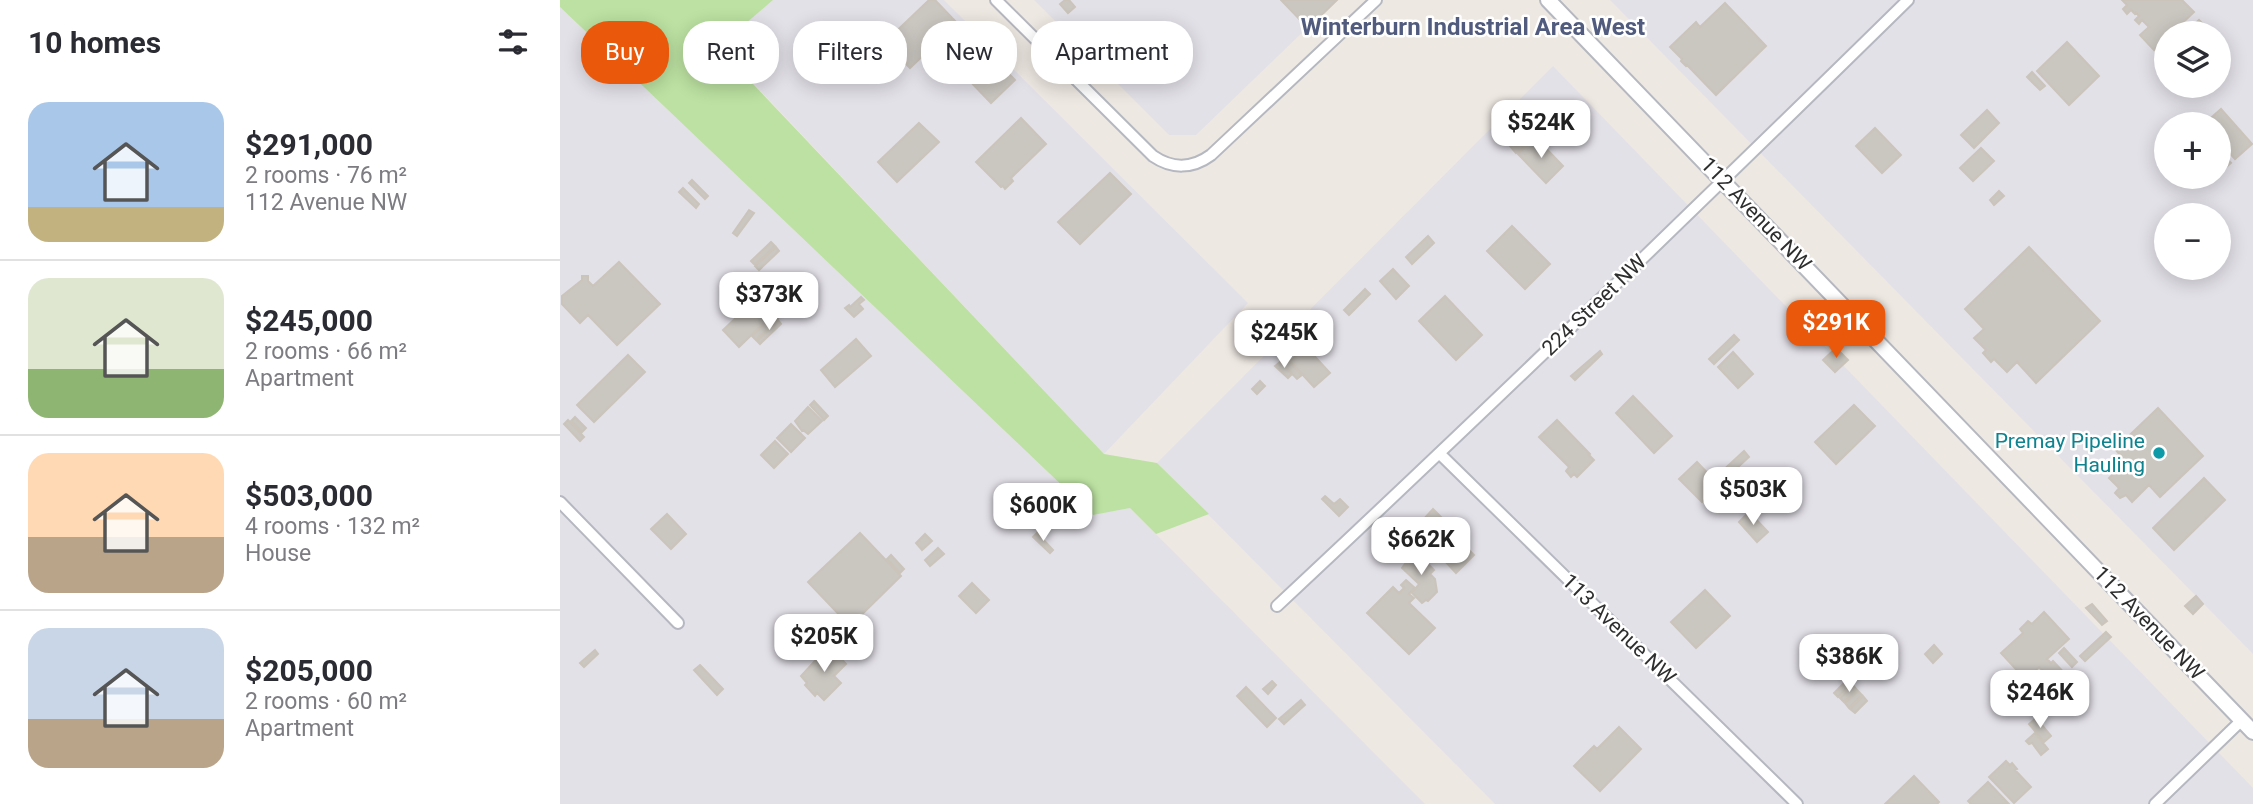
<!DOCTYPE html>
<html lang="en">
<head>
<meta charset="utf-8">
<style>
	body { margin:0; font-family:Roboto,sans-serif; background:#f2f2f3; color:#2b2b33; height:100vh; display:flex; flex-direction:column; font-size:26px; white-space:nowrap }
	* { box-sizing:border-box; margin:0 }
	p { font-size:23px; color:#7c7c81 }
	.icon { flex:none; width:38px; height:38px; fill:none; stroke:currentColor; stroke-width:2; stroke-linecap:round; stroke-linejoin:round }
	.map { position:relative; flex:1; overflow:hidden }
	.side { display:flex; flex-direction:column; background:#fff; width:560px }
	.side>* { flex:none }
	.guide { position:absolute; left:21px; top:21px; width:665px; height:63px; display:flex; gap:14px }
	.controls { position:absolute; left:1594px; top:21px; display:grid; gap:14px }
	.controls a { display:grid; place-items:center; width:77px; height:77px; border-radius:50%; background:#fff; box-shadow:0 4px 18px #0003; font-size:35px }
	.price { position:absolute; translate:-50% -60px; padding:0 16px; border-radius:14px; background:#fff; color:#222; font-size:23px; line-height:46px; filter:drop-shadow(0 2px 4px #0008) }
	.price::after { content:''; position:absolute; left:50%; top:42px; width:21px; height:16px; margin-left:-10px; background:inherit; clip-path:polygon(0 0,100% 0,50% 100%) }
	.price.active { background:#ea580c; color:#fff }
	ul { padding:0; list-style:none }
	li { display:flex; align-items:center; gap:21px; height:175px; padding:0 28px }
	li+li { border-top:2px solid #e1e1e2 }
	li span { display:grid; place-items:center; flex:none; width:196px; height:140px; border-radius:21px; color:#555 }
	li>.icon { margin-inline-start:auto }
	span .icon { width:84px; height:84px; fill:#fffc; stroke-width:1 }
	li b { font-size:30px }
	h2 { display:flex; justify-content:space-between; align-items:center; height:84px; padding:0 28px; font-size:30px }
	.chip { padding:0 24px; border-radius:28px; background:#fff; box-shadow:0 4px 18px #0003; font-size:24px; line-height:63px }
	.chip.active { background:#ea580c; color:#fff }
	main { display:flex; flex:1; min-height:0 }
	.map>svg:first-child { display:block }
	.industrial { fill:#e3e1e8; fill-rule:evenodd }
	.green { fill:#bce1a2 }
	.building { fill:#cac6c0; stroke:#cac4bb; stroke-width:2 }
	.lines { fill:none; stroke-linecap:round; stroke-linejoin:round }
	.minor-casing { stroke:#b5b8c0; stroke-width:14 }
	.tertiary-casing { stroke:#b5b8c0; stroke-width:18 }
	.minor { stroke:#fff; stroke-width:10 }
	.tertiary { stroke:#fff; stroke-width:14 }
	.culture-dot { fill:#0f9aa8; stroke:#fff; stroke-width:2.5 }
	.labels { text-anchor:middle; stroke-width:5; stroke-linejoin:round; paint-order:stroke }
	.street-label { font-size:21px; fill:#2e2e2e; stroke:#fff }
	.culture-label { font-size:21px; fill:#0d838f; stroke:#fff; text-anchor:end }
	.quarter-label { font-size:24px; font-weight:bold; fill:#505b7d; stroke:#fff }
</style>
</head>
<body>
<main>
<section class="side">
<h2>10 homes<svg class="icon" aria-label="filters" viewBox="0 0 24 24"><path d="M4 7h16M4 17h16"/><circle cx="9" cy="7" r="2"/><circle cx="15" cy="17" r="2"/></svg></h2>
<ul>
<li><span style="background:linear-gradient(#a9c7e8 75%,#c2b280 0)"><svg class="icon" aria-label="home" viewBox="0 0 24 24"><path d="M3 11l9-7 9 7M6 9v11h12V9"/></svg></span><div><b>$291,000</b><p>2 rooms · 76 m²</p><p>112 Avenue NW</p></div></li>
<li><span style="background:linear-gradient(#dfe7d0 65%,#8fb573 0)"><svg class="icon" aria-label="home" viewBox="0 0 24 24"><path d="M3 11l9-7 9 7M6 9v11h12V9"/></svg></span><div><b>$245,000</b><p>2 rooms · 66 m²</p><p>Apartment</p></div></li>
<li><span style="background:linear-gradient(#ffd9b3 60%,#b9a48a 0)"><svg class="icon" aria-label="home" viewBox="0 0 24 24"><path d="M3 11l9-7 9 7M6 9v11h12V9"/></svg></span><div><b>$503,000</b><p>4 rooms · 132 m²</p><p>House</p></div></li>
<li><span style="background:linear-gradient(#c9d6e8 65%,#b9a48a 0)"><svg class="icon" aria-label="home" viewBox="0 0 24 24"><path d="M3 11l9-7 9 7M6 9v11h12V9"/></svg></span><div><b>$205,000</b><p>2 rooms · 60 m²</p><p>Apartment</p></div></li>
</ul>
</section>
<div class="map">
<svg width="1693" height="804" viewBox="0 0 1693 804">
	<rect width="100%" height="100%" fill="#eee8e2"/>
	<path class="industrial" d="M213 0H384L688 303 544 454 158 46Z
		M474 0H776L636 135H609Z
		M1050 0H1693V654ZM1606 33H1659V86H1606ZM1606 124H1659V177H1606ZM1606 215H1659V268H1606Z
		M0 7 533 515 570 508 865 804H0Z
		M993 66 1693 788V804H935L597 463Z"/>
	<path class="green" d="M0 0H213L158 47 544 454 597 463 649 514 596 534 570 508 533 515 0 7Z"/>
	<path class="building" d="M369 0H375L397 23 350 68 346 64 347 63 326 41Z
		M505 0H509L515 7 508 13 500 4Z
		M721 0H777L748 28Z
		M1562 0H1622L1634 12 1612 33H1606V38L1594 50 1580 35 1589 27 1582 20 1579 24 1575 20 1579 16 1576 13 1575 14 1571 10 1567 14 1563 9 1567 5Z
		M1165 3 1206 46 1156 95 1127 65 1126 66 1121 61 1122 59 1110 47 1136 22 1140 27Z
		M1639 20 1651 33H1625Z
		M1507 42 1539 76 1509 105 1477 71Z
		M429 53 455 80 431 103 405 76Z
		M1472 72 1485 86 1480 90 1467 77Z
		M1661 109 1692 144 1675 159 1659 141V124H1644Z
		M1427 110 1439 123 1414 148 1401 135Z
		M461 118 486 144 451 178 453 181 445 189 443 186 441 187 416 162Z
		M359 123 379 142 337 182 318 162Z
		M962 126 966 129 950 145 947 142Z
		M1315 128 1341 155 1322 173 1296 146Z
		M967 130 973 137 956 153 950 146Z
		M975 137 1003 166 986 183 958 154Z
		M1421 148 1434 161 1413 181 1400 168Z
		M1659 150 1671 163 1659 173Z
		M550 173 571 194 520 244 498 222Z
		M132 180 148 196 145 199 129 183Z
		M123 188 139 204 136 208 119 192Z
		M1439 191 1444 196 1434 205 1430 200Z
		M189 210 194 213 177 236 173 233Z
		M952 226 990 264 965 289 927 251Z
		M868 236 874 243 852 264 846 257Z
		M211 242 215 246 195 265 191 261Z
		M216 247 219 251 199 270 195 266Z
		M1469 247 1540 321 1476 383 1457 362 1447 372 1434 359 1431 362 1423 353 1426 350 1414 338 1424 329 1405 309Z
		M59 262 100 304 57 345 28 315 20 323 2 304V296L22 280V276H28V281L33 286Z
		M833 269 849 286 836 299 820 281Z
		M805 289 810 294 789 315 784 310Z
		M885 296 922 335 896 360 859 321Z
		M301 297 304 300 299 304 303 309 294 317 285 308 289 305 290 307Z
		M197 298 213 314 179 347 163 330Z
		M214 315 218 319 196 340 192 336Z
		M218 320 221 324 200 344 197 341Z
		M1174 335 1179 340 1154 364 1149 359Z
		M296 339 311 356 275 387 261 370Z
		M746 347 770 373 754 387 730 361Z
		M1276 348 1288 360 1275 372 1263 360Z
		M1040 351 1042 354 1015 380 1011 376Z
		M1173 352 1193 374 1178 388 1158 367Z
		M68 355 85 372 34 422 17 405Z
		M728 360 742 375 737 379 723 364Z
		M720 362 732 374 728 378 715 366Z
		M700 381 705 386 697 394 692 389Z
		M1073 396 1112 436 1094 453 1056 413Z
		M254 401 268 416 264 420 250 405Z
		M1294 405 1315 426 1276 464 1255 442Z
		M248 407 262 421 248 434 243 430 242 431 235 421Z
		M1598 408 1643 456 1600 497 1589 485 1572 502 1566 495 1560 498 1555 493 1559 488 1549 478 1566 462 1555 449Z
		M15 417 26 428 22 432 11 421Z
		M8 420 24 437 20 441 4 424Z
		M997 420 1030 454 1029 455 1034 460 1017 477 1014 474 1011 477 1006 471 1009 467 979 437Z
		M231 424 245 438 231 452 217 438Z
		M215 441 228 454 214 468 201 455Z
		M1184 451 1189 457 1165 479 1160 473Z
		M1137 462 1159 485 1142 502 1119 479Z
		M1644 478 1665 500 1614 550 1593 528Z
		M765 496 774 504 780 499 788 507 779 516 762 499Z
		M873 509 885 521 873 532 862 521Z
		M1189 512 1208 532 1197 542 1179 522Z
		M107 514 126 534 111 549 91 529Z
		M889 530 914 555 896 573 872 547Z
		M300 533 341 576 290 626 248 582Z
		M477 533 493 550 490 553 473 537Z
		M365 534 372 541 362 550 356 543Z
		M378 548 384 554 370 566 365 560Z
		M855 551 874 570 870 574 875 579 877 592 868 601 866 600 862 603 852 593 859 584 842 568Z
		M331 555 344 569 340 573 327 559Z
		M846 580 855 588 849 594 854 598 849 603 875 628 849 654 807 613 833 587 839 593 844 588 841 585Z
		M412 583 429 600 416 613 399 596Z
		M1145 590 1170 616 1136 648 1111 622Z
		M1636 596 1643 604 1633 614 1625 606Z
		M1532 604 1547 621 1542 625 1526 608Z
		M1484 612 1509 639 1487 659 1491 663 1493 661 1508 677 1484 699 1470 684 1483 671 1479 667 1466 680 1441 653 1463 633 1460 629 1468 621 1472 624Z
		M1546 632 1551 637 1525 661 1520 656Z
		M1374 645 1382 654 1373 663 1365 654Z
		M1504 648 1517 662 1512 667 1499 653Z
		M35 650 38 654 24 667 20 663Z
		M265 650 270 655 274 651 286 664 274 676 281 683 264 700 257 693 255 696 245 685 247 683 241 676Z
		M140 665 163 689 157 695 134 670Z
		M712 681 716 685 708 694 703 689Z
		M1284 683 1288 687 1278 697 1274 693Z
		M1293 685 1297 690 1284 702 1280 698Z
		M686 687 716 718 707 727 677 696Z
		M1298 691 1302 695 1289 708 1285 703Z
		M1303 696 1307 701 1295 713 1290 709Z
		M741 700 745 705 724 724 719 719Z
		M1476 718 1491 736 1484 742 1469 724Z
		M1059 727 1081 749 1040 791 1014 766 1034 746 1037 749Z
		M1475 733 1488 749 1481 755 1472 743 1469 744 1466 741Z
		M1446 761 1450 765 1452 763 1457 769 1455 770 1471 787 1454 803 1429 777Z
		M1354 776 1379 802 1377 804H1325Z
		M1428 782 1449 804H1411L1408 801Z"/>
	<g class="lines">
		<g class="minor-casing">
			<path id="minor" d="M436 0 593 156C612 169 632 169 651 155L816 0
				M880 454 1237 804
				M0 502 118 623
				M717 606C930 407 1140 204 1348 0
				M1595 804 1682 720"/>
		</g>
		<g class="tertiary-casing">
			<path id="tertiary" d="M988 0 1693 732"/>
		</g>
		<use href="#minor" class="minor"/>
		<use href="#tertiary" class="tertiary"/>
	</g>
	<circle class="culture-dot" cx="1599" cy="453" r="7"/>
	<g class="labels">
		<g class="street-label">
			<text transform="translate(1196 214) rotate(46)" y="7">112 Avenue NW</text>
			<text transform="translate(1034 305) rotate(-44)" y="7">224 Street NW</text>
			<text transform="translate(1589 623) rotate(46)" y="7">112 Avenue NW</text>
			<text transform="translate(1059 629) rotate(44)" y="7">113 Avenue NW</text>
		</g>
		<g class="culture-label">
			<text x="1585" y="448">Premay Pipeline<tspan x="1585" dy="24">Hauling</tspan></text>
		</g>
		<g class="quarter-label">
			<text x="913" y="35">Winterburn Industrial Area West</text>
		</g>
	</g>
</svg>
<div class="controls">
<a><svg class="icon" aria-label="layers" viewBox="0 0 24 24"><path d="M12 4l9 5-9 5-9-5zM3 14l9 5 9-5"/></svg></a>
<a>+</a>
<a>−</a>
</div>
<b class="price" style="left:981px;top:160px">$524K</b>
<b class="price" style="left:209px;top:332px">$373K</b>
<b class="price active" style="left:1276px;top:360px">$291K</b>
<b class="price" style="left:724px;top:370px">$245K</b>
<b class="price" style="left:1193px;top:527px">$503K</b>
<b class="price" style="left:483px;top:543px">$600K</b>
<b class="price" style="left:861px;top:577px">$662K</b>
<b class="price" style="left:264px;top:674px">$205K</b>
<b class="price" style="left:1289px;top:694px">$386K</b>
<b class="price" style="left:1480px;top:730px">$246K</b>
<div class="guide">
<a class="chip active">Buy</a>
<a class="chip">Rent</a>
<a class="chip">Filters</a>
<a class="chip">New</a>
<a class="chip">Apartment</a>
</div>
</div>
</main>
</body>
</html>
